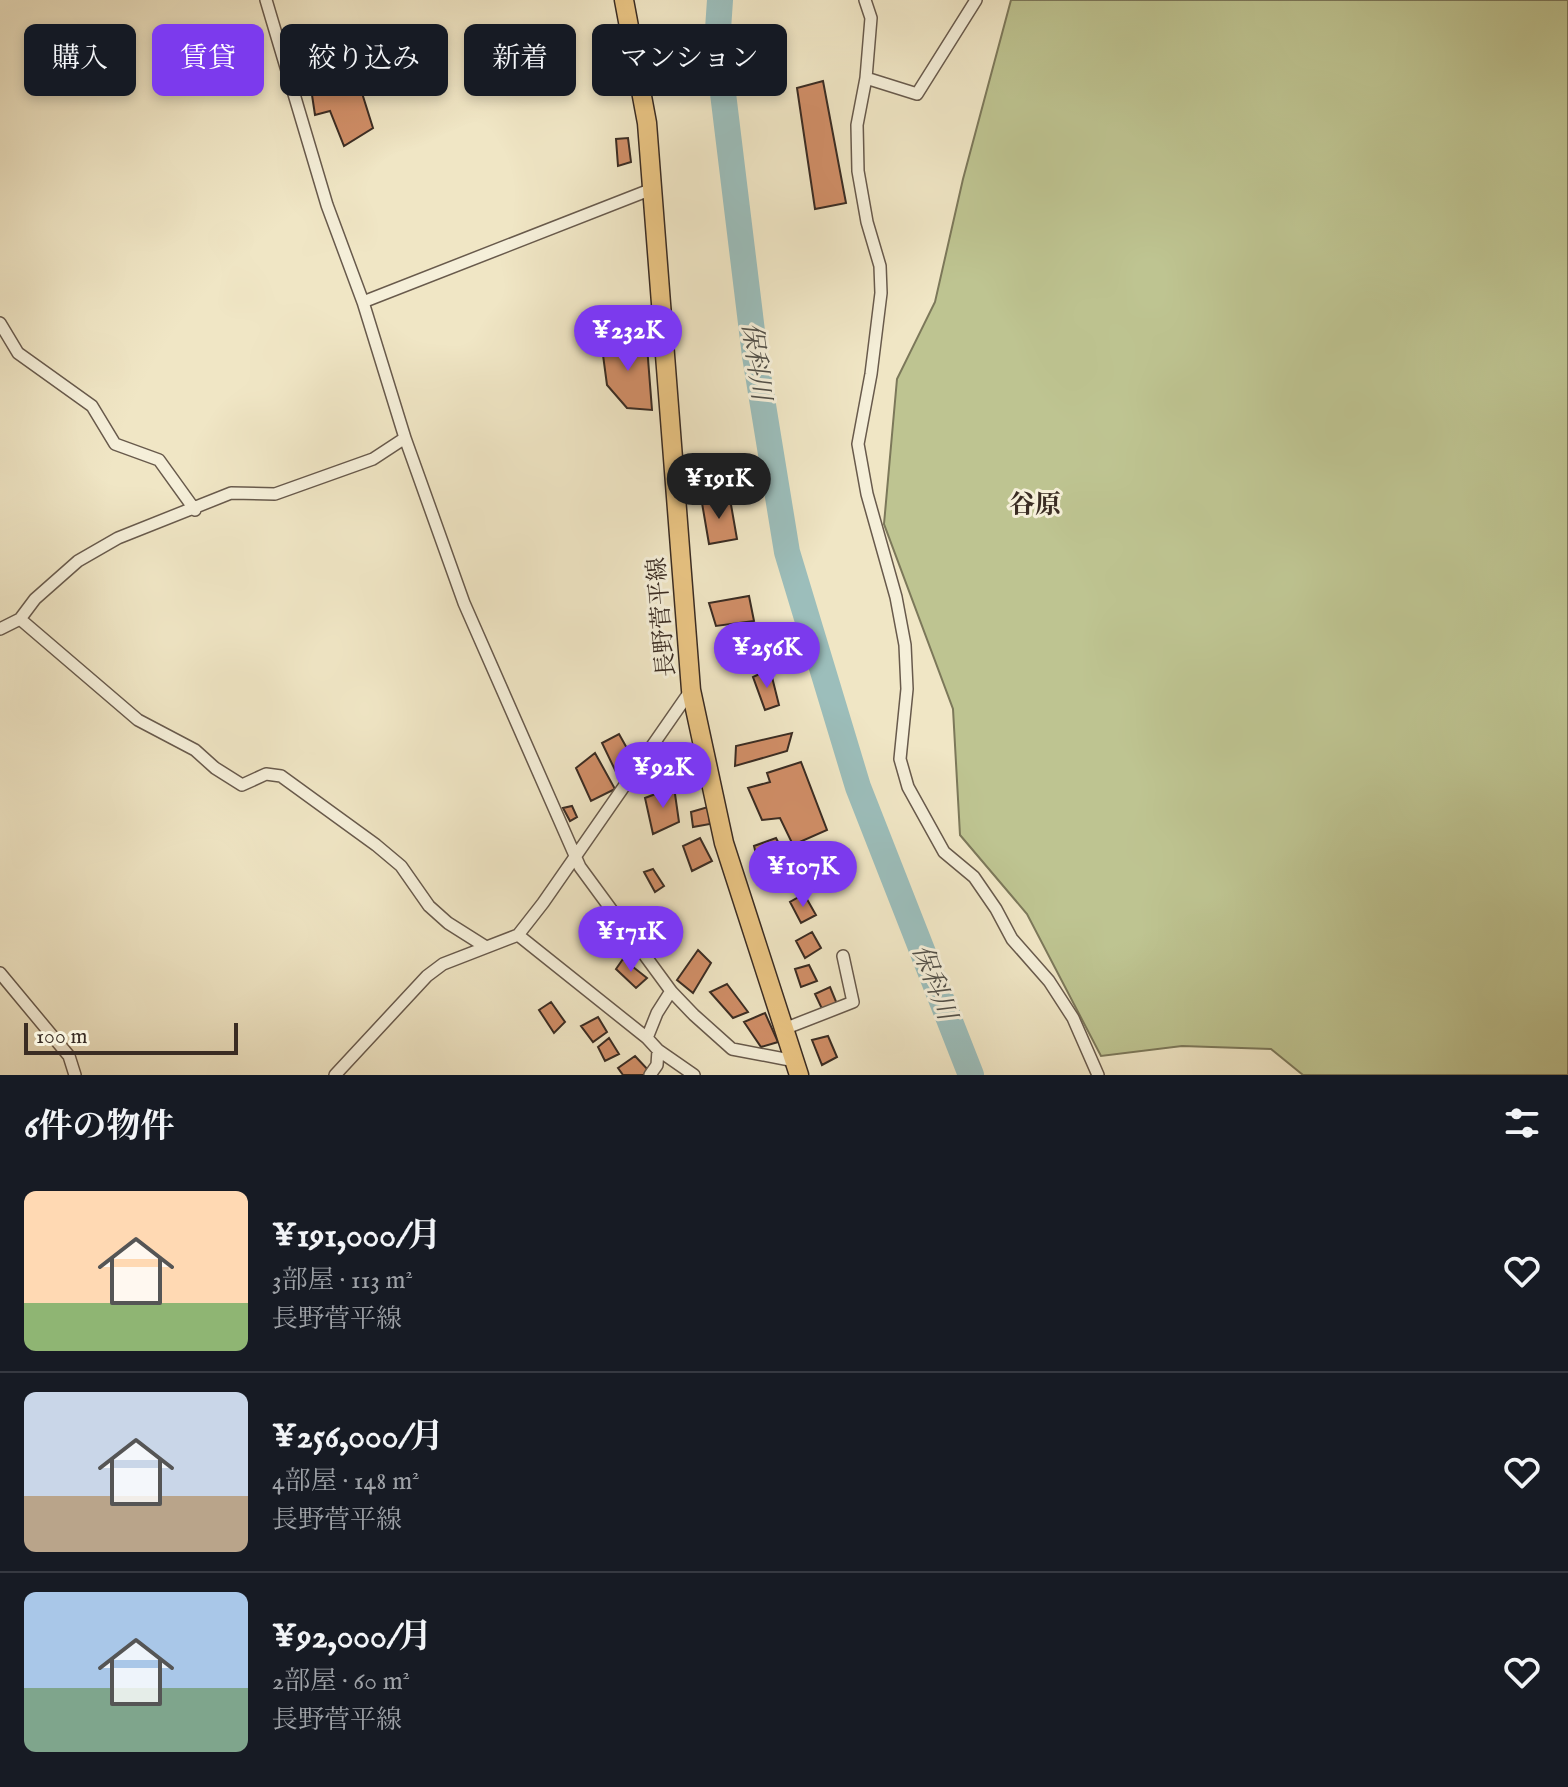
<!DOCTYPE html>
<html lang="ja">
<head>
<meta charset="utf-8">
<style>
	body { margin:0; font-family:"IM FELL English","Noto Serif JP",serif; background:#20242c; color:#f1f3f6; height:100vh; display:flex; flex-direction:column; font-size:30px; white-space:nowrap }
	* { box-sizing:border-box; margin:0 }
	p { font-size:26px; color:#9ea1a6 }
	.icon { flex:none; width:44px; height:44px; fill:none; stroke:currentColor; stroke-width:2; stroke-linecap:round; stroke-linejoin:round }
	.map { position:relative; height:1075px; overflow:hidden }
	.side { display:flex; flex-direction:column; background:#171b24; flex:1 }
	.side>* { flex:none }
	.top-card { position:absolute; left:24px; top:24px; width:800px; height:72px; display:flex; gap:16px }
	.scale { position:absolute; left:24px; bottom:20px; width:214px; box-sizing:border-box; padding-left:8px; border:4px solid #3a2c23; border-top:0; font-size:22px; line-height:28px; white-space:nowrap; color:#3a2c23; -webkit-text-stroke:6px #f5efd9; paint-order:stroke }
	.price { position:absolute; translate:-50% -68px; padding:0 18px; border-radius:28px; background:#7c3aed; color:#fff; font-size:26px; line-height:52px; filter:drop-shadow(0 2px 4px #0008) }
	.price::after { content:''; position:absolute; left:50%; top:48px; width:24px; height:18px; margin-left:-12px; background:inherit; clip-path:polygon(0 0,100% 0,50% 100%) }
	.price.active { background:#222; color:#fff }
	ul { padding:0; list-style:none }
	li { display:flex; align-items:center; gap:24px; height:200px; padding:0 24px }
	li+li { border-top:2px solid #363941 }
	li span { display:grid; place-items:center; flex:none; width:224px; height:160px; border-radius:12px; color:#555 }
	li>.icon { margin-inline-start:auto }
	span .icon { width:96px; height:96px; fill:#fffc; stroke-width:1 }
	li b { font-size:34px }
	h2 { display:flex; justify-content:space-between; align-items:center; height:96px; padding:0 24px; font-size:34px }
	.chip { padding:0 28px; border-radius:12px; background:#171b24; box-shadow:0 4px 12px #0003; font-size:28px; line-height:72px }
	.chip.active { background:#7c3aed; color:#fff }
	.map>svg:first-child { display:block }
	.green { fill:#bec491; stroke:#7c785a; stroke-width:2 }
	.lines { fill:none; stroke-linecap:round; stroke-linejoin:round }
	.river { stroke:#9cbebb; stroke-width:26 }
	.building { fill:#d08e67; stroke:#3a2c23; stroke-width:2 }
	.street-casing { stroke:#685a4c; stroke-width:14 }
	.primary-casing { stroke:#3a2c23; stroke-width:21 }
	.street { stroke:#f5efd9; stroke-width:11 }
	.primary { stroke:#e8c382; stroke-width:18 }
	.labels { text-anchor:middle; stroke-width:6; stroke-linejoin:round; paint-order:stroke }
	.street-label { font-size:24px; fill:#3a2c23; stroke:#f5efd9 }
	.water-label { font-size:26px; font-style:italic; fill:#525049; stroke:#f5efd9 }
	.neighbourhood-label { font-size:26px; font-weight:bold; fill:#3a2c23; stroke:#f5efd9 }
</style>
</head>
<body>
<div class="map">
<svg width="1568" height="1075" viewBox="0 0 1568 1075">
	<rect width="100%" height="100%" fill="#f0e6c5"/>
	<filter id="stains"><feTurbulence type="fractalNoise" baseFrequency=".0025" numOctaves="4"/><feColorMatrix values="0 0 0 0 .2 0 0 0 0 .09 0 0 0 0 .02 0 0 0 .5 -.17"/></filter>
	<radialGradient id="worn" r=".72"><stop offset=".6" stop-color="#630" stop-opacity="0"/><stop offset="1" stop-color="#630" stop-opacity=".3"/></radialGradient>
	<path class="green" d="M1011 0H1568V1075H1303L1271 1049 1182 1046 1101 1056 1027 914 960 835 953 709 884 524 897 379 935 302 963 179Z"/>
	<g class="lines">
		<path class="river" d="M720 0 717 44 755 356 787 552 858 787 971 1075"/>
	</g>
	<path class="building" d="M378 63 390 88 362 93 373 128 344 146 330 111 315 115 312 95Z
		M823 81 846 203 815 209 797 88Z
		M628 138 631 162 618 166 616 139Z
		M601 340 647 346 652 410 627 408 607 385Z
		M730 499 737 539 709 544 702 503Z
		M749 596 754 621 716 626 709 603Z
		M763 635 744 665H724L721 639Z
		M770 669 779 705 765 710 753 677Z
		M792 733 787 751 735 766 736 746Z
		M619 734 633 759 616 772 602 743Z
		M646 745 669 749 678 781 656 786Z
		M595 753 615 789 591 801 576 768Z
		M801 762 827 830 793 845 780 818 762 820 748 788 770 782 767 773Z
		M674 787 679 822 653 834 645 798Z
		M572 806 577 817 570 821 563 808Z
		M708 807 710 824 693 827 691 812Z
		M700 838 712 861 692 871 683 846Z
		M776 838 785 855 759 866 754 846Z
		M814 848 825 863 805 874 796 856Z
		M653 869 664 886 655 892 644 872Z
		M810 871 817 886 801 892 798 876Z
		M804 894 816 915 801 923 790 902Z
		M812 932 821 948 805 958 796 941Z
		M698 950 711 963 693 993 677 980Z
		M623 959 647 978 636 988 616 969Z
		M809 965 817 981 801 987 795 969Z
		M727 984 748 1012 733 1018 710 992Z
		M830 987 837 1004 823 1011 815 994Z
		M551 1002 565 1022 554 1033 539 1010Z
		M765 1013 778 1042 761 1047 744 1022Z
		M598 1017 607 1032 593 1042 581 1026Z
		M828 1036 837 1057 822 1065 812 1040Z
		M609 1038 619 1054 605 1061 598 1047Z
		M635 1056 651 1073 648 1075H623L618 1068Z"/>
	<g class="lines">
		<g class="street-casing">
			<path id="street" d="M266 0 327 205 363 302 405 438 464 603 580 867 671 991 694 1015 732 1049 795 1061
				M865 0 871 18 866 78 857 125 858 171 867 222 880 266 881 293 871 374 858 444 867 494 896 597 905 645 907 689 900 759 908 787 944 852 974 877 996 909 1012 939 1049 981 1073 1018 1098 1075
				M866 78 917 94 976 0
				M363 302 652 189
				M0 323 18 353 92 406 115 444 159 460 195 510
				M20 619 138 720 195 750 215 768 242 785 266 774 281 776 376 845 401 866 429 906 448 923 486 947
				M0 629 20 619 35 599 78 561 118 538 231 493 275 494 373 459 405 438
				M518 935 647 1038 658 1050 657 1065 650 1075
				M0 973 69 1056 75 1075
				M784 1029 853 1002 843 956
				M647 1038 657 1013 671 991
				M658 1050 694 1075
				M335 1075 427 976 443 964 518 935 543 903 691 690"/>
		</g>
		<g class="primary-casing">
			<path id="primary" d="M624 0 647 123 691 690 724 843 799 1075"/>
		</g>
		<use href="#street" class="street"/>
		<use href="#primary" class="primary"/>
	</g>
	<g class="labels">
		<g class="street-label">
			<text transform="translate(661 617) rotate(-95)" y="8">長野菅平線</text>
		</g>
		<g class="water-label">
			<text transform="translate(757 361) rotate(82)" y="9">保科川</text>
			<text transform="translate(935 982) rotate(69)" y="9">保科川</text>
		</g>
		<g class="neighbourhood-label">
			<text x="1035" y="513">谷原</text>
		</g>
	</g>
	<rect width="100%" height="100%" filter="url(#stains)"/>
	<rect width="100%" height="100%" fill="url(#worn)"/>
</svg>
<div class="scale">100 m</div>
<b class="price" style="left:628px;top:373px">¥232K</b>
<b class="price active" style="left:719px;top:521px">¥191K</b>
<b class="price" style="left:767px;top:690px">¥256K</b>
<b class="price" style="left:663px;top:810px">¥92K</b>
<b class="price" style="left:803px;top:909px">¥107K</b>
<b class="price" style="left:631px;top:974px">¥171K</b>
<div class="top-card">
<a class="chip">購入</a>
<a class="chip active">賃貸</a>
<a class="chip">絞り込み</a>
<a class="chip">新着</a>
<a class="chip">マンション</a>
</div>
</div>
<section class="side">
<h2>6件の物件<svg class="icon" aria-label="filters" viewBox="0 0 24 24"><path d="M4 7h16M4 17h16"/><circle cx="9" cy="7" r="2"/><circle cx="15" cy="17" r="2"/></svg></h2>
<ul>
<li><span style="background:linear-gradient(#ffd9b3 70%,#8fb573 0)"><svg class="icon" aria-label="home" viewBox="0 0 24 24"><path d="M3 11l9-7 9 7M6 9v11h12V9"/></svg></span><div><b>¥191,000/月</b><p>3部屋 · 113 m²</p><p>長野菅平線</p></div><svg class="icon" aria-label="heart" viewBox="0 0 24 24"><path d="M12 20l-8-8c-3-5 5-10 8-4 3-6 11-1 8 4z"/></svg></li>
<li><span style="background:linear-gradient(#c9d6e8 65%,#b9a48a 0)"><svg class="icon" aria-label="home" viewBox="0 0 24 24"><path d="M3 11l9-7 9 7M6 9v11h12V9"/></svg></span><div><b>¥256,000/月</b><p>4部屋 · 148 m²</p><p>長野菅平線</p></div><svg class="icon" aria-label="heart" viewBox="0 0 24 24"><path d="M12 20l-8-8c-3-5 5-10 8-4 3-6 11-1 8 4z"/></svg></li>
<li><span style="background:linear-gradient(#a9c7e8 60%,#7fa58c 0)"><svg class="icon" aria-label="home" viewBox="0 0 24 24"><path d="M3 11l9-7 9 7M6 9v11h12V9"/></svg></span><div><b>¥92,000/月</b><p>2部屋 · 60 m²</p><p>長野菅平線</p></div><svg class="icon" aria-label="heart" viewBox="0 0 24 24"><path d="M12 20l-8-8c-3-5 5-10 8-4 3-6 11-1 8 4z"/></svg></li>
</ul>
</section>
</body>
</html>
